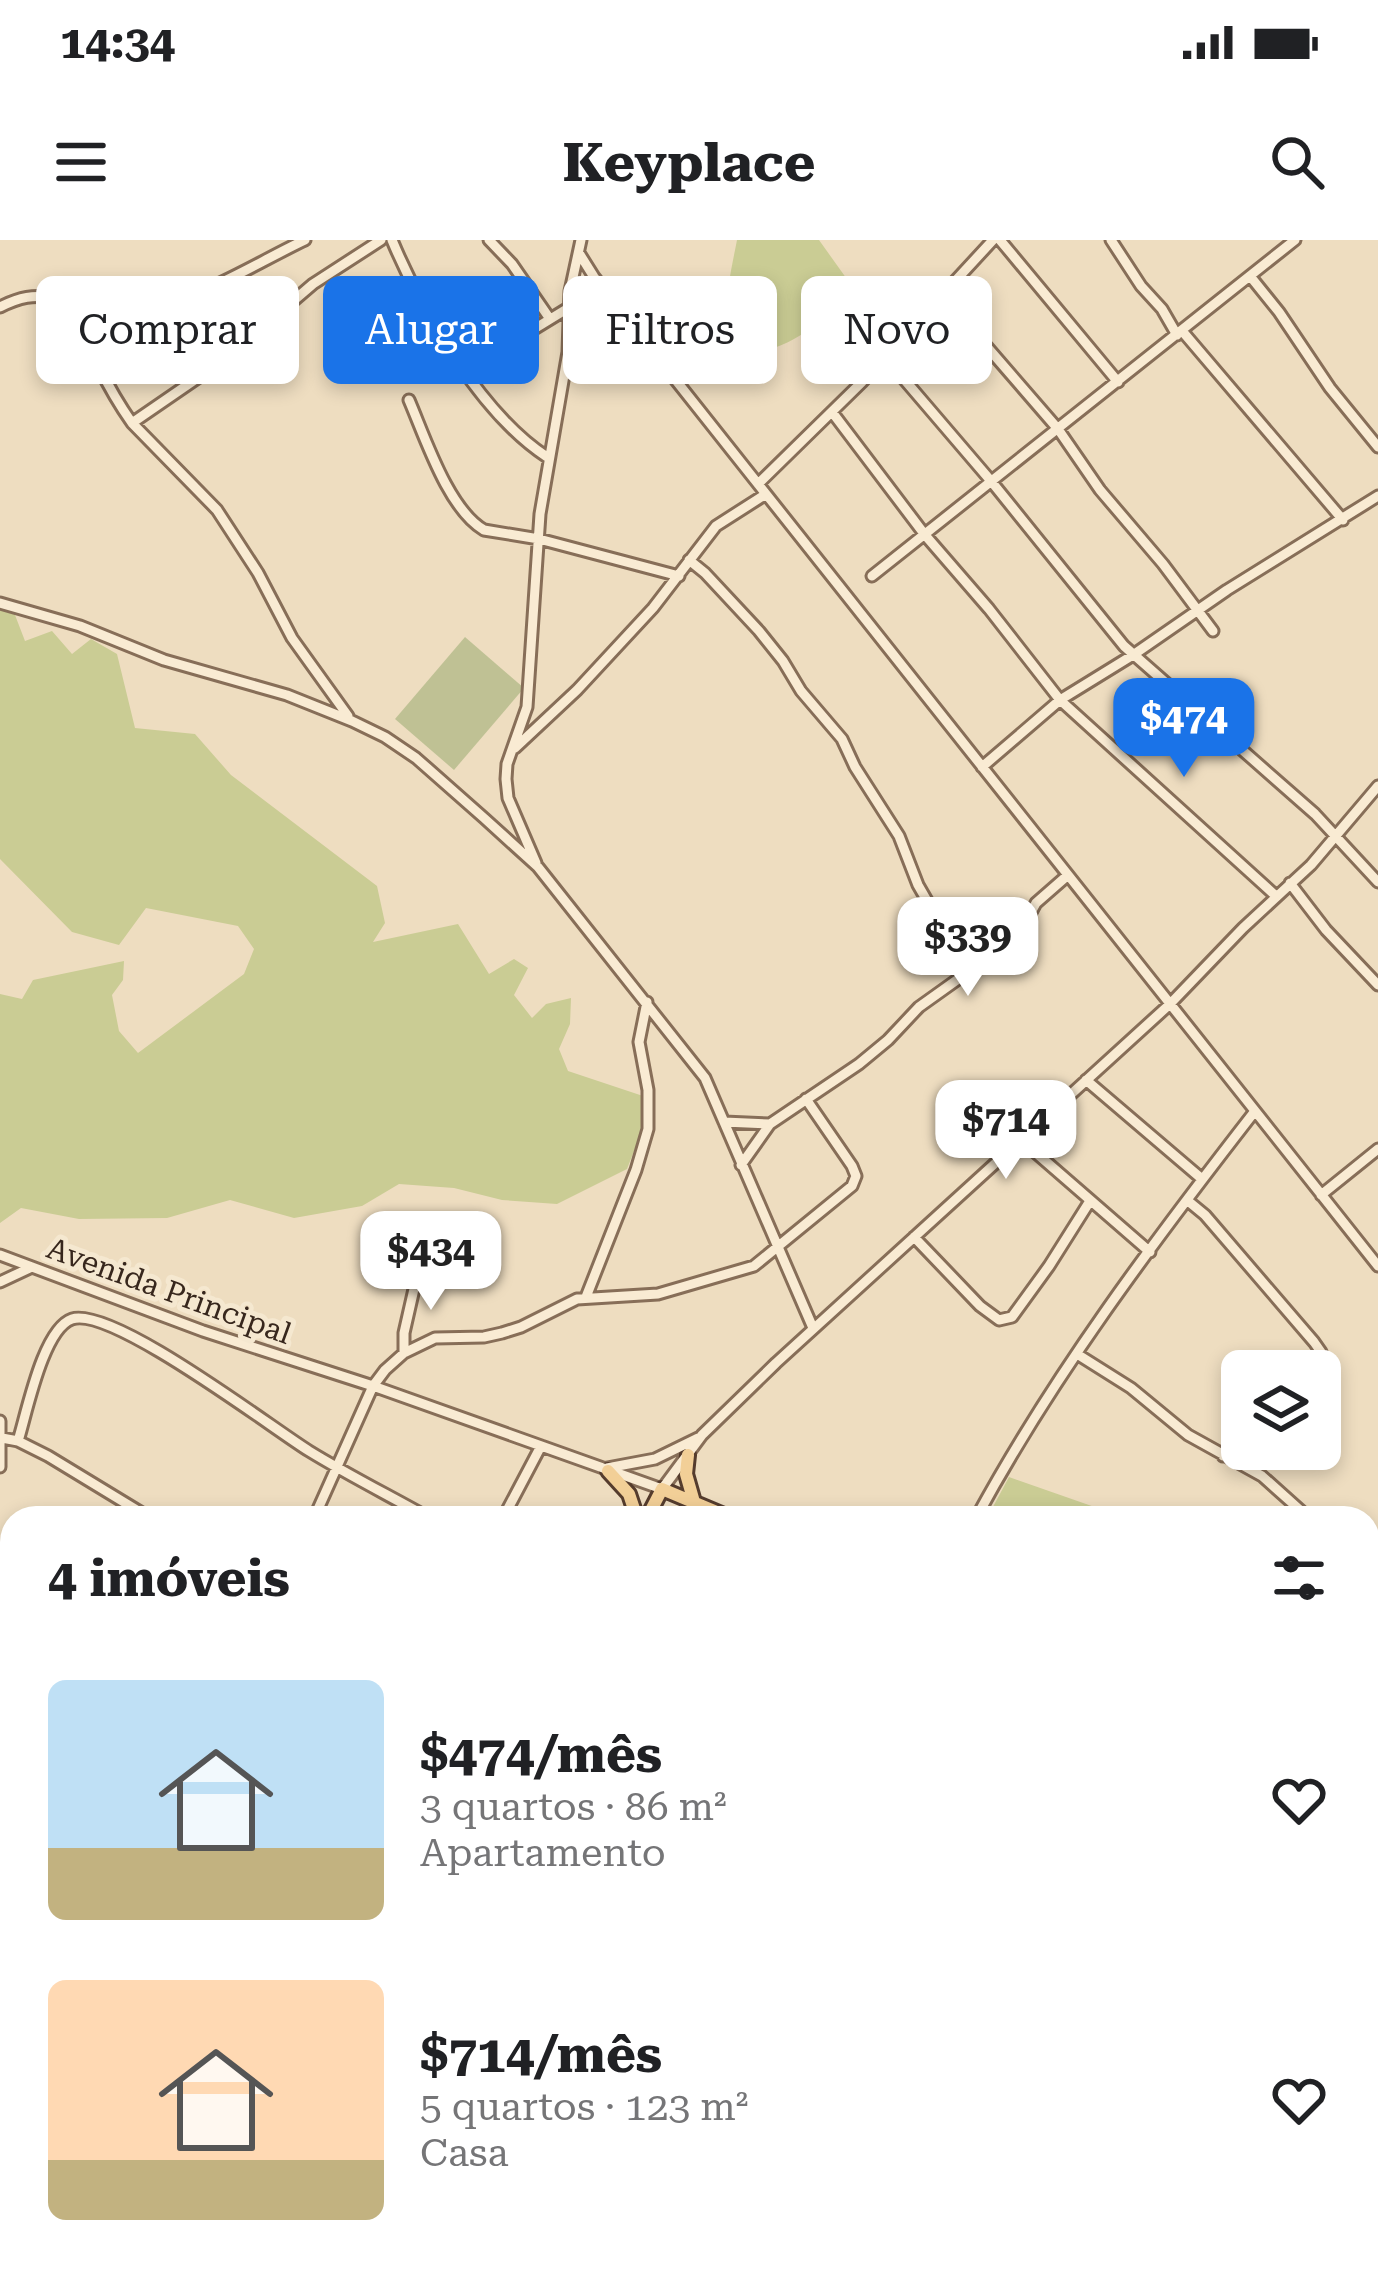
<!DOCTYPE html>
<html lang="pt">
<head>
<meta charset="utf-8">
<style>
	body { margin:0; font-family:"Roboto Serif",serif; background:#f6f6f6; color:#202124; height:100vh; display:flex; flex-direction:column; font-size:45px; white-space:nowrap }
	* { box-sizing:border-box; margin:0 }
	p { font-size:39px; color:#757577 }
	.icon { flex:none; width:66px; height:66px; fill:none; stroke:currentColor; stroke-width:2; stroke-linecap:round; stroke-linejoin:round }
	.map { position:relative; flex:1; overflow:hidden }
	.drawer { position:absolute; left:0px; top:1266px; width:1380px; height:768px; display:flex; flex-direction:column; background:#fff; border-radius:36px 36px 0 0; box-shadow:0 6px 18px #0003 }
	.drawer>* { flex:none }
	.top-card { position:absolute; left:36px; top:36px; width:1308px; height:108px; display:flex; gap:24px }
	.fabs { position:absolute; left:1221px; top:1110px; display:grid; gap:24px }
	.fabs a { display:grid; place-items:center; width:120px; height:120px; border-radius:18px; background:#fff; box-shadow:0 6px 18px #0003; font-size:60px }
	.price { position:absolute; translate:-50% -102px; padding:0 27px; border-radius:24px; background:#fff; color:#222; font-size:39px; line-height:78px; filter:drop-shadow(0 3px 6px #0008) }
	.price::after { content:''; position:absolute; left:50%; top:72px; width:36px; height:27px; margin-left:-18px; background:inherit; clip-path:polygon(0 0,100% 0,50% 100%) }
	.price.selected { background:#1a73e8; color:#fff }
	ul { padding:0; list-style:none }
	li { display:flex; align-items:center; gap:36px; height:300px; padding:0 48px }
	li span { display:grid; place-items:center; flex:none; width:336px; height:240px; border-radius:18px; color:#555 }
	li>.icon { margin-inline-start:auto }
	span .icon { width:144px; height:144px; fill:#fffc; stroke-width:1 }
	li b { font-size:51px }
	h2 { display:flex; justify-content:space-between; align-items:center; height:144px; padding:0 48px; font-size:51px }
	.tag { padding:0 42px; border-radius:18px; background:#fff; box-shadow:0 6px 18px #0003; font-size:42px; line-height:108px }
	.tag.selected { background:#1a73e8; color:#fff }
	.status { display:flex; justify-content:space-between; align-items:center; height:84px; padding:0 60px; background:#fff; direction:ltr }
	.status svg { height:33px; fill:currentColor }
	header { display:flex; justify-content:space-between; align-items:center; height:156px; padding:0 48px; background:#fff; font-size:54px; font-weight:700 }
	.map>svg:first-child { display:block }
	.green { fill:#cacc94 }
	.cemetery { fill:#bfc194 }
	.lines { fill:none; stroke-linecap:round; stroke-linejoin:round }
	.minor-casing { stroke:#876e58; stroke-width:15 }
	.major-casing { stroke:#553c2d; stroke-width:18 }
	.minor { stroke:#f9ebd3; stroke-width:9 }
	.major { stroke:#f2cf97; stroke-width:12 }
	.labels { text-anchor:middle; stroke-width:10; stroke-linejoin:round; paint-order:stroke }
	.street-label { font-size:30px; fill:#37271d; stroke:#f5e8d0 }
</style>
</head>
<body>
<div class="status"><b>14:34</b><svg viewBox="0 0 49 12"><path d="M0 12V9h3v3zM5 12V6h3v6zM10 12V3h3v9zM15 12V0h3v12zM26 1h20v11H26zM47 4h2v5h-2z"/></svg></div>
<header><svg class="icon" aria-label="menu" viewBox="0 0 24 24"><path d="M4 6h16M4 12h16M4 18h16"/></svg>Keyplace<svg class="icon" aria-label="search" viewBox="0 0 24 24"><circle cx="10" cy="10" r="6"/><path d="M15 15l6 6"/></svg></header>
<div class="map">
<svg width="1378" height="2034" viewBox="0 0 1378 2034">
	<rect width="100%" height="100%" fill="#eeddc0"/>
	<path class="green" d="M737 0H819L854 49C820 85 782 118 730 113 720 77 730 36 737 0Z
		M0 361 10 362 25 401 52 391 72 414 91 399 117 414 135 488 195 494 231 535 377 646 385 683 373 702 458 684 489 734 514 719 528 728 514 755 532 778 546 764 571 758 570 784 559 809 568 831 649 858 644 885 627 929 557 964 502 960 454 948 399 944 362 966 294 978 230 960 167 978 79 979 21 968 0 983V754L22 759 33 740 124 721 123 740 112 755 119 791 138 813 244 734 254 709 238 686 146 668 119 705 72 692 0 619Z
		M1009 1237 1126 1278H987Z"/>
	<path class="cemetery" d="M465 397 524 448 454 530 395 479Z"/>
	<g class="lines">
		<g class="minor-casing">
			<path id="minor" d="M392 0C422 72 481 174 547 217
				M489 0 512 24 550 79
				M1000 0 1118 142
				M1111 0 1141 46 1162 69 1177 95
				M579 13 594 37 1378 1026
				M1250 36 1279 72 1330 148 1378 207
				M943 56 1058 189 1100 250 1163 324 1213 391
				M73 66C89 108 106 146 132 183L217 270 258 333 292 398 348 476
				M0 67C18 58 35 53 55 59 61 60 66 64 72 66 95 72 125 70 148 67 204 58 254 24 305 0
				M1183 92 1343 280
				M885 117 991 241 1124 406 1315 574 1378 642
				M464 132 570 67
				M409 160C425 197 448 269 484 290L539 299 679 336
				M832 172 925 295 989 369 1060 460 1276 656
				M132 183 228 117 313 44 381 0
				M758 244 862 142 993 0
				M689 320 705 333 759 391 783 421 801 451 842 499 855 527 899 596 918 645 968 732
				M872 336 1295 0
				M0 363 80 386 164 420 287 455 352 481 385 497 416 518 484 578 538 627 705 838 813 1088
				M515 508 577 450 653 368 716 286 766 254
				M982 527 1060 460 1133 415 1227 350 1378 256
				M536 623 508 558 506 539 507 524 527 467 540 274 568 112 570 51 581 0
				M1290 643 1326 690 1378 745
				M1086 840 1202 939
				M724 882 770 884
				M1020 899 1150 1012
				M741 925 770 884 859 824 888 800 919 767 968 732 1015 690 1029 676 1036 663 1068 635
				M1321 955 1378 909
				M1188 961 1205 975 1314 1102 1321 1112 1320 1124 1312 1131
				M914 997 980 1066 999 1080 1012 1077 1049 1026 1090 961
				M0 1015 203 1091 373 1146 662 1249 702 1195 776 1123 1170 764 1243 688 1311 625 1378 546
				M0 1042 32 1027
				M586 1057 636 930 648 889V850L639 802 647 762
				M404 1113V1093L419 1027
				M1077 1114 1131 1148 1188 1195 1262 1236 1309 1278
				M0 1181V1227
				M2 1198 18 1201C27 1172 43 1089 72 1079 112 1066 269 1186 309 1211 348 1235 390 1256 429 1278
				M18 1201 48 1216 150 1278
				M1223 1216 1242 1192
				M607 1228 655 1219 698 1198
				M314 1278 373 1146 385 1130 404 1113 435 1098 484 1097 502 1093 521 1087 577 1059 658 1054 754 1026 852 946 856 936 852 926 806 859
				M503 1278 541 1206
				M976 1278C1054 1134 1154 1001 1255 871
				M1368 1325 1378 1330
				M0 1329 12 1337
				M1368 1382 1378 1358
				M1368 1728 1378 1713
				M1368 1759 1378 1764
				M0 1956 12 1937
				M236 2022 256 2034
				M568 2022 587 2034
				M969 2022 976 2034
				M159 2034 168 2022
				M310 2034 332 2025 353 2023 360 2034
				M417 2034 429 2022
				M535 2034 542 2022
				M904 2034 913 2022
				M1165 2034 1173 2022"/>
		</g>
		<g class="major-casing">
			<path id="major" d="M688 1215 686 1234 694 1262
				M608 1231 629 1254 637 1278
				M647 1278 662 1249 731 1278
				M679 1278 706 1268
				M1368 1511 1378 1515
				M79 2034 104 2022"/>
		</g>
		<use href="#minor" class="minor"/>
		<use href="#major" class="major"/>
	</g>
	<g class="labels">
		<g class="street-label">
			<text transform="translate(169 1051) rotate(20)" y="10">Avenida Principal</text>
		</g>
	</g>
</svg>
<div class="fabs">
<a><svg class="icon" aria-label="layers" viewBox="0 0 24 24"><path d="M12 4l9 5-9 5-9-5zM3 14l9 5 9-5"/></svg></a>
</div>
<b class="price selected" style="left:1184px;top:540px">$474</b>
<b class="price" style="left:968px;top:759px">$339</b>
<b class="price" style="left:1006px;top:942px">$714</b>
<b class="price" style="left:431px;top:1073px">$434</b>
<div class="top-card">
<a class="tag">Comprar</a>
<a class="tag selected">Alugar</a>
<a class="tag">Filtros</a>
<a class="tag">Novo</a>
</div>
<section class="drawer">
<h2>4 imóveis<svg class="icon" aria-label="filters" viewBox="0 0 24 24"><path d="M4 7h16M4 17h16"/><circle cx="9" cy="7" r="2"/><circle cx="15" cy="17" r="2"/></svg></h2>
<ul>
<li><span style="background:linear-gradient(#bfe0f5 70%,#c2b280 0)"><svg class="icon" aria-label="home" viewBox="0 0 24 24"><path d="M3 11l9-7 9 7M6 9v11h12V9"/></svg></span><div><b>$474/mês</b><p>3 quartos · 86 m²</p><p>Apartamento</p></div><svg class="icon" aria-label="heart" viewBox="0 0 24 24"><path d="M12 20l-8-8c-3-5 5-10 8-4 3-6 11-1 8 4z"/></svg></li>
<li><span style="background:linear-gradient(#ffd9b3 75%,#c2b280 0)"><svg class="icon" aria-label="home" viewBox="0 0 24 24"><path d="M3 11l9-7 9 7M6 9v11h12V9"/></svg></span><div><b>$714/mês</b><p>5 quartos · 123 m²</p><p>Casa</p></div><svg class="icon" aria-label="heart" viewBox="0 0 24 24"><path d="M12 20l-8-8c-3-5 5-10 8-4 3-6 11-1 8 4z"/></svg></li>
</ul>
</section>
</div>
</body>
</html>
